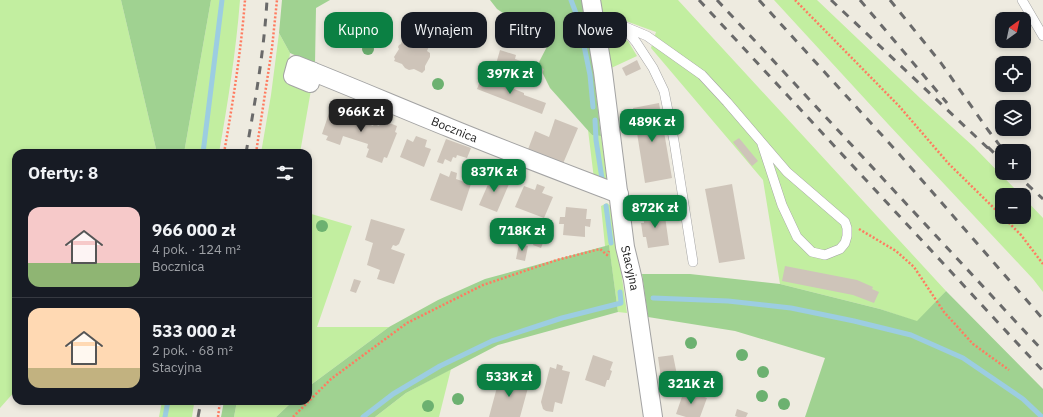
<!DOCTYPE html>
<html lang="pl">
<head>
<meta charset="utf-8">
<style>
	body { margin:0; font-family:"IBM Plex Sans",sans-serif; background:#20242c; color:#f1f3f6; height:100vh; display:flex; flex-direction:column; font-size:15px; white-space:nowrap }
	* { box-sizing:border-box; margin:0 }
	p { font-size:13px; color:#9ea1a6 }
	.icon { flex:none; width:22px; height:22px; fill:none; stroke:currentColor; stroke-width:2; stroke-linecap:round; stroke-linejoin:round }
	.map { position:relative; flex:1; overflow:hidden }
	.side { position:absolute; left:12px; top:149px; width:300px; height:256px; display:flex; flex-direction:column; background:#171b24; border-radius:12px; box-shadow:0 2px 6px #0003 }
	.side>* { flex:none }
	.banner { position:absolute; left:324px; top:12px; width:380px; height:36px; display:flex; gap:8px }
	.needle { width:26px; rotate:33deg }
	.buttons { position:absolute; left:995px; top:12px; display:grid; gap:8px }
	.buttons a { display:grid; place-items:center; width:36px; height:36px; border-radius:8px; background:#171b24; box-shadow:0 2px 6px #0003; font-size:20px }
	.price { position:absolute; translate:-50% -34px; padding:0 9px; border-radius:8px; background:#0b8043; color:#fff; font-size:13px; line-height:26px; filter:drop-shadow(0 1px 2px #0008) }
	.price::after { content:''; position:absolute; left:50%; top:24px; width:12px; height:9px; margin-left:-6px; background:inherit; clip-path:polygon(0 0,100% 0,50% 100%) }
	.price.selected { background:#222; color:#fff }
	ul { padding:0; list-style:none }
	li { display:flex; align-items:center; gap:12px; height:100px; padding:0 16px }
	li+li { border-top:1px solid #363941 }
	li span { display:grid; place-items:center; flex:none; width:112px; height:80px; border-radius:12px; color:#555 }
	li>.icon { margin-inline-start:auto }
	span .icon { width:48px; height:48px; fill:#fffc; stroke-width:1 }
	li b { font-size:17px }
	h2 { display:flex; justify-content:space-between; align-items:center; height:48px; padding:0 16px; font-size:17px }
	.chip { padding:0 14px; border-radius:12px; background:#171b24; box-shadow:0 2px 6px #0003; font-size:14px; line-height:36px }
	.chip.selected { background:#0b8043; color:#fff }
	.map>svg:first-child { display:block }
	.grass { fill:#c2eea0 }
	.forest { fill:#a0d291 }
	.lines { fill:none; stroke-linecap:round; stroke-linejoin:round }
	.stream { stroke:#9ccde1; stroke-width:5 }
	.building { fill:#cec4b9 }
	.service-casing { stroke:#a3a3a3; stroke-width:10 }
	.minor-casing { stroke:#a3a3a3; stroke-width:20 }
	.path { stroke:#ff7b60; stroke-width:2.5; stroke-dasharray:2 2; stroke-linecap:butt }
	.service { stroke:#fff; stroke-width:9 }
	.minor { stroke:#fff; stroke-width:18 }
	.rail { stroke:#6a6a6a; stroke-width:3; stroke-dasharray:8 8; stroke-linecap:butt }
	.tree { fill:#6cb170 }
	.labels { text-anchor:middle; stroke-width:3.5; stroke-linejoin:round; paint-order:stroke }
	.street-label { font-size:12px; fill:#1c1c1c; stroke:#fff }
</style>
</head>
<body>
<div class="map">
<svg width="1043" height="417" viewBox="0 0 1043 417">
	<rect width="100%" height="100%" fill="#eeebe0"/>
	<path class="grass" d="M0 0H121L157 153H16V390L0 408Z
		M211 0H240C236 51 228 102 219 153H184Z
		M599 0H678L946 291 918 322 880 309 780 284 763 180 651 48 656 32 623 20 604 19Z
		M774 0H817L920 98 974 147 1021 195H1002V217H1024V198L1043 218V292L1033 279 888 124Z
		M279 33 290 53 287 77 311 90 300 153H261L271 95Z
		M616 35 628 41 637 56 609 69 605 47 608 39Z
		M588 130 592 135 601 136 609 185 595 187Z
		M607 203 612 207 627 313 618 312 609 246H605L601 206Z
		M308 213 352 226 317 327H389L308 387Z
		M451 369 439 417H375L406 393Z
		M162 401H184L194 404 192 417H159Z
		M237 401H293L276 417H234Z"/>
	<path class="forest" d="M121 0H211L184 153H157Z
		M282 0H330L316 8 315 64 290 53 279 33Z
		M490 0H583L594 76 601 136 592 135 550 88 538 64 553 35 539 19 522 26 497 9Z
		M609 245 618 312 498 345 406 393 375 417H276L293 401H308V387L389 327 438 300 485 279Z
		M642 274H690L780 284 880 309 917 321 946 291 1043 389V417H805L825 358 735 331 648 317Z
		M224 401H237L234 417H221Z"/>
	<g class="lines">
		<path class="stream" d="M571 0 579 21 590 75 593 107
			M595 120 596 140 603 185
			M203 153 222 0
			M606 206 611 243
			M653 298 728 301 791 308 854 321 911 335 963 358 1023 399 1042 417
			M165 417 168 401
			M363 417 393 394 440 366 492 341 562 318 621 303 620 292"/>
	</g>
	<path class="building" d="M410 29 433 37 427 51 430 53V57L425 66V70L422 73 414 69 409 70 405 68 402 64 394 61 395 59 394 57 399 49 398 47 399 45 401 44 402 41 405 43Z
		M500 50 516 55 515 59 544 69 540 80 496 64Z
		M637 60 641 69 626 76 622 68Z
		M482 76 524 93V95L546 103 542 114 477 89Z
		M659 103 672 178 645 183 633 108Z
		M333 105 346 109 344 114 349 116V117L373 126 374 124 379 126 382 120 397 126 395 132 397 133 387 158 384 157 382 163 366 157 369 149 367 148 368 144 343 136 340 145 326 140 328 136 322 134 330 110H331Z
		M555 119 578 128 562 166 527 152 535 131 549 137Z
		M416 136 427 140 425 147 431 149 424 167 400 157 407 139 413 142Z
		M739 138 758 161 752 166 733 142Z
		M446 139 471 148 467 158 457 155 456 158 453 157 451 162 445 159 443 164 437 162Z
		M451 171 457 173 456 179 471 184 462 211 430 200 440 173 449 177Z
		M493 173 501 177 500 180 509 184 497 212 479 205Z
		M537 184 545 187 542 193 553 197 544 218 515 207 524 186 535 190Z
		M732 184 745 259 719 263 705 189Z
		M566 207 587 209 586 219H591L590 227 585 226V237L563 235 564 224H559L560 217H565Z
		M664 209 669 245 648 248 646 237H643L641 223H644L643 212Z
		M371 219 405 229 399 244 396 246 393 245 391 249 405 254 394 284 377 279 380 270 367 265 373 243 365 240Z
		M525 219 534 223 531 229 522 225Z
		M542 228 548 230 541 248 533 245 537 235H539Z
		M519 244 528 246 525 261 516 259Z
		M785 266 857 280 873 287 872 289 879 292 874 303 853 295 782 281Z
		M354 279 361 281 356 293 350 291Z
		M593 355 613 362 610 370 612 371 609 380H607L605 387 585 380Z
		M673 355 677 375 661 378 658 357Z
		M557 364 563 366 562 370 570 372 562 404 555 402 553 412 546 411 543 409 541 402 550 367 556 369Z
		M500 376 529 384 520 417H489Z
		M685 388 694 391 693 393 707 398 700 417H686L676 414Z
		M737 409 748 413 746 417H738L735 416Z"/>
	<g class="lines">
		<g class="service-casing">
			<path id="service" d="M1022 0 1043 36
				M608 27 621 25 647 36 702 75 727 102 787 172 845 222 847 228V236L845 243 840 249 825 255 812 252 797 237 782 205 762 144
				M619 30 630 35 636 42 653 68 664 91 674 141 693 262"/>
		</g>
		<g class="minor-casing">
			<g id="minor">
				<path id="s1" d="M591 0 603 72 625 247 633 280 653 417"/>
				<path id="s2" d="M312 71 310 83 293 76 296 65C347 85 398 107 450 128 506 151 562 172 619 194"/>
			</g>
		</g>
		<path class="path" d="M795 0 899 106 948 163 1002 216
			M224 153C233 102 241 51 245 0
			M256 153 272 48 277 0
			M1003 217 1021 235 1043 264
			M859 229 896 251 914 267 944 312 973 344 1009 370
			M218 417 220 401
			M293 417 331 379 407 323 483 285 557 260 600 249 607 255 609 251"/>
		<use href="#service" class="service"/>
		<use href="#minor" class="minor"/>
		<path class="rail" d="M699 0 1043 371
			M717 0 1043 351
			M759 0 900 155 1043 319
			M831 0 991 151
			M860 0 947 103
			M890 0 941 63 988 130 1004 151
			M988 147 1002 161
			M246 153C255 102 264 52 267 0
			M1015 173 1043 199
			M198 417 201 401"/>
	</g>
	<g class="tree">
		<circle cx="347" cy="39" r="6"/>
		<circle cx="368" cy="49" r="6"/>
		<circle cx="438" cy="84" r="6"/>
		<circle cx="322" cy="226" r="6"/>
		<circle cx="691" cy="343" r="6"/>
		<circle cx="742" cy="355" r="6"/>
		<circle cx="763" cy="372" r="6"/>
		<circle cx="762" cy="396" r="6"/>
		<circle cx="458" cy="399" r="6"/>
		<circle cx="784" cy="404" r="6"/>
		<circle cx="428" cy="406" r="6"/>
	</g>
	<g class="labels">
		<g class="street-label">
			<text dy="4" stroke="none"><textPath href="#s2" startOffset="213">Bocznica</textPath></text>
			<text dy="4" stroke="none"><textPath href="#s1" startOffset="271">Stacyjna</textPath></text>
		</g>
	</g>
</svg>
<div class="buttons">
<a><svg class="needle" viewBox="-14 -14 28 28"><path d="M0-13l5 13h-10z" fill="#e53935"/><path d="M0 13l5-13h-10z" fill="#9ea1a6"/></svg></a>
<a><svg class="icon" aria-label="locate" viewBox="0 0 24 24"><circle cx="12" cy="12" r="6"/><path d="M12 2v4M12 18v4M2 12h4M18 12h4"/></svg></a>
<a><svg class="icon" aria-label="layers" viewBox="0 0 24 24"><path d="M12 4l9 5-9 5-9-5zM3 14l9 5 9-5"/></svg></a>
<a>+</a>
<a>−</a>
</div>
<b class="price" style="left:510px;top:95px">397K zł</b>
<b class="price selected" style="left:361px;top:133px">966K zł</b>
<b class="price" style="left:652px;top:143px">489K zł</b>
<b class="price" style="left:494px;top:193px">837K zł</b>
<b class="price" style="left:655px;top:229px">872K zł</b>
<b class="price" style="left:522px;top:252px">718K zł</b>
<b class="price" style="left:509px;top:398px">533K zł</b>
<b class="price" style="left:691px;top:405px">321K zł</b>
<div class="banner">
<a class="chip selected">Kupno</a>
<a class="chip">Wynajem</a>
<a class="chip">Filtry</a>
<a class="chip">Nowe</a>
</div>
<section class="side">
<h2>Oferty: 8<svg class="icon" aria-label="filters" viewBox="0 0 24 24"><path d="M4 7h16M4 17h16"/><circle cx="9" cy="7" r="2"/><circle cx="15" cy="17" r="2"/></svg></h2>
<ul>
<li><span style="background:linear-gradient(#f6c9c9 70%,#8fb573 0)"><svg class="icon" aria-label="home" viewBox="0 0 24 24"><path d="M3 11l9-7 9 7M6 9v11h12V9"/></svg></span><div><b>966 000 zł</b><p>4 pok. · 124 m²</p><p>Bocznica</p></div></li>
<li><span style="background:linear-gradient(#ffd9b3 75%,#c2b280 0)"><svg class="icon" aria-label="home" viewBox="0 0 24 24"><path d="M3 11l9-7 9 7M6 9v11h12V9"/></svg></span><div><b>533 000 zł</b><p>2 pok. · 68 m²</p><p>Stacyjna</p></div></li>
</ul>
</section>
</div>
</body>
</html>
